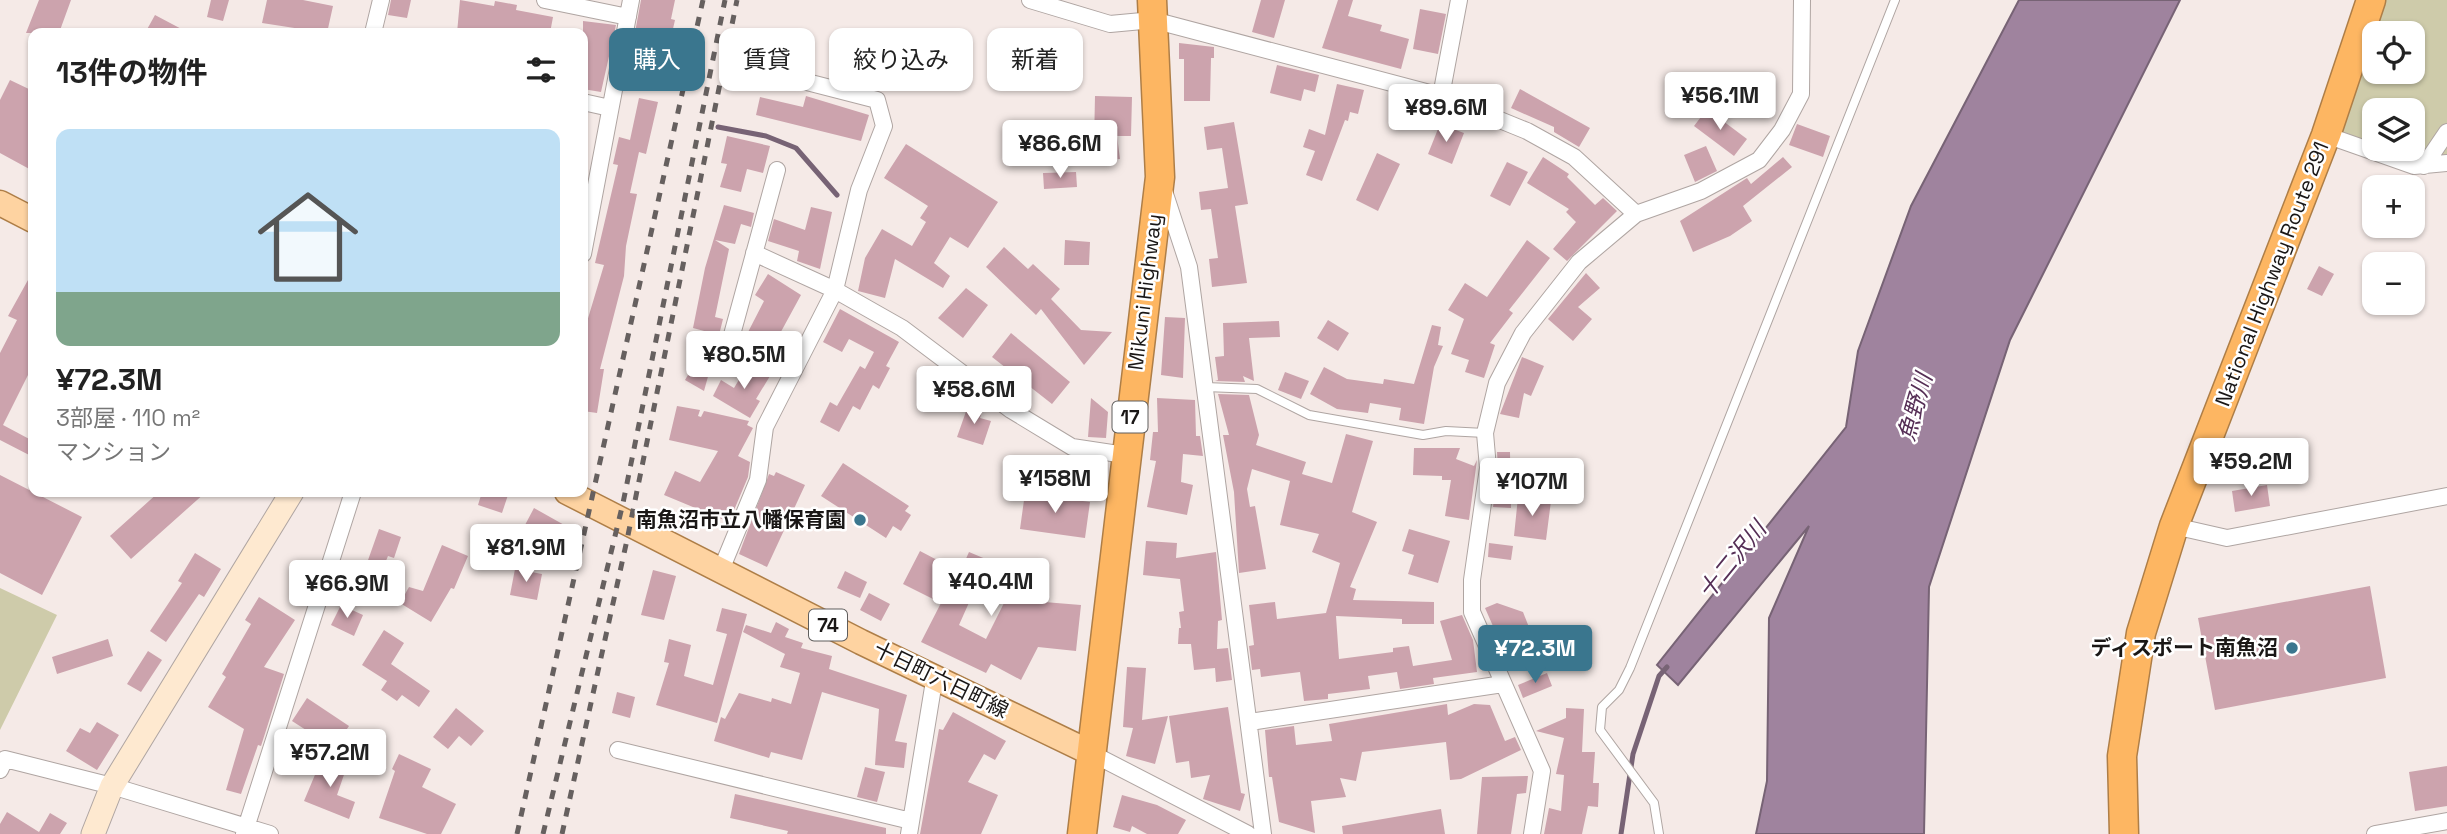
<!DOCTYPE html>
<html lang="ja">
<head>
<meta charset="utf-8">
<style>
	body { margin:0; font-family:"Space Grotesk","Noto Sans JP",sans-serif; background:#f2f2f2; color:#222; height:100vh; display:flex; flex-direction:column; font-size:26px; white-space:nowrap }
	* { box-sizing:border-box; margin:0 }
	p { font-size:23px; color:#767676 }
	.icon { flex:none; width:38px; height:38px; fill:none; stroke:currentColor; stroke-width:2; stroke-linecap:round; stroke-linejoin:round }
	.map { position:relative; flex:1; overflow:hidden }
	.details { position:absolute; left:28px; top:28px; width:560px; height:469px; display:flex; flex-direction:column; background:#fff; border-radius:14px; box-shadow:0 2px 5px #0004 }
	.details>* { flex:none }
	.guide { position:absolute; left:609px; top:28px; width:665px; height:63px; display:flex; gap:14px }
	.controls { position:absolute; left:2362px; top:21px; display:grid; gap:14px }
	.controls a { display:grid; place-items:center; width:63px; height:63px; border-radius:14px; background:#fff; box-shadow:0 2px 5px #0004; font-size:35px }
	.price { position:absolute; translate:-50% -60px; padding:0 16px; border-radius:7px; background:#fff; color:#222; font-size:23px; line-height:46px; filter:drop-shadow(0 2px 4px #0008) }
	.price::after { content:''; position:absolute; left:50%; top:42px; width:21px; height:16px; margin-left:-10px; background:inherit; clip-path:polygon(0 0,100% 0,50% 100%) }
	.price.on { background:#3a768e; color:#fff }
	ul { padding:0; list-style:none }
	li { display:grid; align-content:center; gap:14px; height:371px; padding:0 28px }
	li+li { border-top:2px solid #e0e0e0 }
	li span { display:grid; place-items:center; height:217px; border-radius:14px; color:#555 }
	li>.icon { margin-inline-start:auto }
	span .icon { width:126px; height:126px; fill:#fffc; stroke-width:1 }
	li b { font-size:30px }
	h2 { display:flex; justify-content:space-between; align-items:center; height:84px; padding:0 28px; font-size:30px }
	.chip { padding:0 24px; border-radius:14px; background:#fff; box-shadow:0 2px 5px #0004; font-size:24px; line-height:63px }
	.chip.on { background:#3a768e; color:#fff }
	.map>svg:first-child { display:block }
	.green { fill:#cecbaa; fill-rule:evenodd }
	.water { fill:#9f839e; stroke:#776375; stroke-width:2 }
	.lines { fill:none; stroke-linecap:round; stroke-linejoin:round }
	.stream { stroke:#776375; stroke-width:5 }
	.building { fill:#cca3ad }
	.lane-casing { stroke:#afa5a2; stroke-width:10 }
	.street-casing { stroke:#afa5a2; stroke-width:18 }
	.secondary-casing { stroke:#afa5a2; stroke-width:25 }
	.primary-casing { stroke:#ae7e47; stroke-width:27 }
	.highway-casing { stroke:#ae7e47; stroke-width:31 }
	.lane { stroke:#fff; stroke-width:8 }
	.street { stroke:#fff; stroke-width:16 }
	.secondary { stroke:#fee9d0; stroke-width:23 }
	.primary { stroke:#fed3a1; stroke-width:24 }
	.highway { stroke:#fdb662; stroke-width:28 }
	.rail { stroke:#66605f; stroke-width:5; stroke-dasharray:9 9; stroke-linecap:butt }
	.poi-dot { fill:#3a768e; stroke:#fff; stroke-width:2.5 }
	.labels { text-anchor:middle; stroke-width:5; stroke-linejoin:round; paint-order:stroke }
	.shield { fill:#fff; stroke:#5f5d5c; stroke-width:2 }
	.shield-label { font-size:19px; font-weight:bold; fill:#1a1716 }
	.street-label { font-size:21px; fill:#1a1716; stroke:#fff }
	.poi-label { font-size:21px; font-weight:bold; fill:#1a1716; stroke:#fff; text-anchor:end }
	.water-label { font-size:23px; font-style:italic; fill:#552e55; stroke:#fff }
</style>
</head>
<body>
<div class="map">
<svg width="2447" height="834" viewBox="0 0 2447 834">
	<rect width="100%" height="100%" fill="#f5eae7"/>
	<path class="green" d="M2371 0H2447V163L2424 166 2326 135ZM2375 33H2413V72H2375ZM2375 110H2413V149H2375Z
		M0 588 57 615 0 730Z"/>
	<path class="water" d="M2019 0H2180L2010 340 1929 587 1924 834H1756L1767 781 1769 618 1809 526 1678 685 1657 665 1846 427 1858 351 1911 206Z"/>
	<g class="lines">
		<path class="stream" d="M718 127 766 136 796 148 837 195
			M1621 834 1633 754 1659 676 1667 667"/>
	</g>
	<path class="building" d="M39 0H71L59 33H26Z
		M211 0H229L223 21 207 17Z
		M267 0H303L333 6 327 33 262 23Z
		M391 0H411L407 18 388 15Z
		M460 0 494 6 495 1 517 5 516 10 553 17 550 33H457Z
		M641 0H675L671 19 675 20 663 72 647 68 643 85 626 81Z
		M1261 0H1285L1274 38 1252 32Z
		M1338 0H1353L1348 16 1382 25 1380 31 1409 39 1401 69 1322 48Z
		M1420 9 1446 14 1438 54 1413 49Z
		M155 15 189 33H145Z
		M583 21 616 25 601 92 583 89Z
		M1179 43 1214 47V58H1211L1210 101H1184V59H1179Z
		M840 54 875 68 868 86 832 71Z
		M1277 65 1319 75 1315 92 1304 89 1301 101 1270 93Z
		M10 80 33 91V171L0 153V100Z
		M1337 84 1364 90 1358 114 1350 112 1348 121 1345 120 1322 181 1306 175 1315 151 1303 147 1309 129 1325 135Z
		M1520 89 1590 128 1579 147 1554 132V127L1511 108Z
		M806 96 869 115 861 141 756 115 760 97 803 107Z
		M1095 96 1132 97 1131 136H1117L1120 159 1088 162 1086 144 1094 143Z
		M639 98 658 102 646 154 639 152 630 193 637 194 626 246 624 276 600 369H604L597 413 583 411V335L604 265 595 263 618 165 613 164 619 137 630 140Z
		M1707 109 1747 139 1734 156 1694 126Z
		M1234 122 1248 204 1235 206 1247 283 1212 287 1209 259 1218 258 1211 209 1201 210 1199 192 1228 188 1222 148 1207 150 1204 127Z
		M1440 124 1464 133 1452 164 1428 154Z
		M1797 124 1830 136 1823 157 1789 145Z
		M727 136 770 146 763 173 747 169 741 192 720 187 727 164 721 163Z
		M906 144 998 202 968 248 950 237 934 263 950 276 943 288 895 259 885 298 858 291 865 258 882 229 912 246 926 222 920 218 928 206 884 178Z
		M1706 146 1717 171 1695 182 1684 155Z
		M1377 153 1400 164 1378 211 1356 200Z
		M1543 157 1569 174 1567 177 1595 205 1603 198 1617 211 1567 261 1553 249 1576 222 1566 212 1569 209 1527 183Z
		M1783 157 1792 167 1743 206 1752 221 1730 236 1693 252 1680 221 1747 178 1751 184Z
		M1507 162 1528 172 1510 206 1490 196Z
		M1076 172 1077 187 1044 189 1043 173Z
		M724 205 754 213 751 227 741 224 735 244 715 240 729 249 715 317 723 319 719 335 693 328 705 268Z
		M811 207 832 212 820 269 797 261 799 251 768 241 774 219 805 230Z
		M1065 240 1090 242 1089 265H1064Z
		M1527 240 1550 258 1509 310 1513 313 1490 343 1495 345 1484 378 1465 372 1469 360 1451 354 1464 319 1448 310 1465 283 1487 297Z
		M1004 247 1028 269 1033 264 1060 289 1051 299 1081 330 1112 332 1084 365 1041 309 1036 315 986 267Z
		M2319 266 2334 274 2322 296 2307 289Z
		M33 271V365L3 425 33 441V457L0 440V353L17 320 8 316Z
		M1586 273 1600 288 1578 307 1592 319 1573 341 1548 319Z
		M768 274 801 295 771 350 746 336 764 301 755 295Z
		M966 288 988 305 963 338 938 318Z
		M840 309 899 342 886 366 890 368 879 389 873 385 860 410 853 406 839 432 820 422 830 402 837 406 860 366 865 369 874 352 849 339 842 352 823 342Z
		M1165 317 1185 318 1183 378 1161 375Z
		M1328 320 1349 333 1338 351 1317 338Z
		M1279 321 1280 337 1249 338 1254 381 1243 376 1245 382 1215 381 1218 380 1215 357 1224 356 1223 323Z
		M1432 325 1441 327 1438 345 1443 346 1434 367 1424 424 1399 420 1401 408 1370 403 1368 413 1337 409 1310 394 1324 367 1347 379 1383 384 1384 379 1414 384Z
		M1011 333 1070 382 1052 404 992 357Z
		M1522 357 1544 366 1531 396 1524 393 1519 418 1500 414Z
		M749 363 770 376 756 399 760 401 750 418 713 396 721 380 734 388Z
		M694 365 709 373 704 391 685 380Z
		M1285 372 1309 381 1301 399 1278 390Z
		M1218 394 1249 395 1259 435 1256 445 1306 462 1302 474 1332 483 1346 434 1373 441 1352 512 1377 522 1350 587 1356 589 1353 600 1434 602V624H1402V619L1336 616 1339 659 1393 652V648L1409 646 1413 666 1452 660 1440 621 1462 615 1473 640 1477 672 1433 678 1434 684 1400 689 1397 672 1368 676 1370 689 1328 694V699L1304 701 1300 672 1261 677 1260 669 1252 670 1249 646 1254 645 1249 605 1275 602 1277 619 1326 613 1340 563 1312 552 1319 534 1280 525 1290 481 1252 469 1247 489 1250 507 1255 506 1266 569 1239 573 1234 492 1223 435H1229Z
		M1091 398 1108 412 1106 438 1088 437Z
		M1157 398 1195 400 1196 436H1200L1203 456 1183 454 1181 482 1193 485 1187 515 1147 507 1156 461 1150 460 1153 432H1158Z
		M969 403 983 408 980 418 991 421 983 445 957 437Z
		M677 406 700 410 698 416 701 417 704 411 749 421 747 425 753 428 738 456 750 462 748 477 729 522 664 495 675 471 700 482 718 451 669 440Z
		M1414 448H1460L1456 459 1474 466 1477 460 1469 520 1445 516 1451 480H1442V476L1413 475Z
		M1497 452H1510L1511 508 1493 507 1498 469Z
		M843 463 909 506 905 511 911 515 901 531 893 526 886 538 821 496Z
		M776 472 805 485 767 567 739 554 769 474 774 476Z
		M0 475 82 517 42 595 0 573Z
		M2267 485 2270 506 2235 512 2232 491Z
		M159 492H206L131 559 110 536Z
		M482 492H509L502 513 478 505Z
		M1025 493 1090 502 1085 538 1020 529Z
		M1518 497 1551 501 1546 540 1514 536Z
		M534 508 566 526 557 542 525 525Z
		M379 529 401 537 394 558 388 556 374 590 352 580 361 560 367 563Z
		M1409 529 1450 541 1438 583 1408 574 1414 555 1402 551Z
		M1146 541 1177 543 1176 558 1216 552 1222 620 1218 621 1217 649 1228 648 1232 680 1216 682 1215 668 1194 670 1191 644H1178L1179 628H1181L1179 612 1184 611 1180 579 1143 575Z
		M1489 543 1513 546 1511 560 1488 557Z
		M442 545 468 556 454 589 451 588 431 622 400 603 409 587 423 591Z
		M920 551 960 572 969 552 988 560 959 625 986 639 1020 571 1033 578 1026 593 1044 602 1081 605 1076 651 1038 647 1021 680 991 664 986 673 921 642 941 603 903 584Z
		M195 553 221 569 204 597 199 594 166 642 150 631 182 583 178 581Z
		M515 569 542 574 537 600 510 595Z
		M653 570 676 576 664 620 641 615Z
		M845 571 867 582 860 598 837 588Z
		M2370 586 2386 678 2215 710 2198 618Z
		M869 593 890 604 881 621 860 610Z
		M259 597 295 620 264 667 284 674 261 746 258 745 241 794 226 790 244 729 208 707 226 677 222 674 251 624 245 620Z
		M1497 603 1523 612 1543 663 1511 667 1485 608Z
		M341 605 363 615 354 636 331 625Z
		M722 608 747 614 717 723 656 705 669 663 664 662 669 639 691 645 684 676 713 685 727 634 716 631Z
		M776 622 789 629 785 637 803 643 801 648 832 656 829 669 907 695 895 741 907 743 904 768 875 765 879 709 822 692 802 760 771 752 769 758 714 741 721 717 725 719 739 693 771 702 772 698 791 704 800 673 780 667 785 654 743 632 746 625 771 633Z
		M384 630 404 643 391 664 430 691 419 707 402 695 397 701 381 690 387 681 362 665Z
		M108 639 113 656 57 674 52 657Z
		M148 651 162 660 141 692 127 684Z
		M1127 667 1146 668 1142 720 1168 716 1155 764 1126 756 1133 728 1123 727Z
		M1547 673 1552 686 1523 698 1518 685Z
		M617 692 635 697 630 718 612 713Z
		M307 698 349 726 334 748 292 721Z
		M1447 704 1448 715 1474 704 1490 705 1505 741 1515 737 1521 750 1461 779 1450 780 1446 742 1362 752 1356 781 1340 778 1346 797 1311 801 1315 833 1279 822 1272 777H1269L1265 730 1294 726 1296 745 1332 741 1329 724Z
		M1228 707 1241 793 1245 794 1240 811 1203 799 1210 775 1191 778 1189 761 1176 763 1169 716Z
		M456 708 484 731 471 746 459 736 448 749 433 737Z
		M1566 708 1584 709 1582 752H1595L1593 783H1599L1598 807 1588 806 1582 834H1544L1549 808 1561 811 1564 775 1556 774 1564 738 1536 731 1566 718Z
		M953 712 1006 741 995 760 984 754 968 782 998 795 981 834H920L939 729 943 730Z
		M97 722 119 735 97 770 66 751 80 728 90 733Z
		M399 754 431 769 422 787 456 804 441 834H427L379 818 395 771 392 769Z
		M322 758 347 766 337 795 355 802 349 819 304 801Z
		M2447 766V806L2415 811 2409 772Z
		M865 767 885 772 877 802 857 797Z
		M1528 776 1526 793 1517 794 1511 834H1477L1482 777Z
		M735 794 886 828V834H787L788 831 730 818Z
		M1122 795 1157 805 1186 820 1178 834H1147L1132 826 1130 832 1113 827Z
		M1441 809 1445 834H1343L1342 826Z
		M7 812 39 832 50 813 67 823 60 834H0V824Z"/>
	<g class="lines">
		<g class="lane-casing">
			<path id="lane" d="M1205 387 1257 389 1309 415 1423 435 1446 431 1485 433
				M1659 834 1654 803 1600 730 1602 707 1619 690 1630 668 1895 0"/>
		</g>
		<g class="street-casing">
			<path id="street" d="M545 0 628 17
				M1030 0 1110 24 1153 20 1441 96 1527 131 1574 157 1636 214
				M373 33 381 0
				M1441 96 1459 0
				M583 102 610 108
				M2326 135 2414 166 2447 163
				M2424 166 2447 132
				M777 170 730 342 793 372
				M1164 191 1189 267 1263 834
				M754 253 835 290 902 328 1011 410 1072 447 1125 455
				M583 254 631 0
				M2174 526 2227 538 2447 496
				M721 570 758 480 765 427 835 290 859 190 884 126 877 100 803 81
				M1250 722 1503 684
				M618 750 911 821
				M1091 753 1248 834
				M0 770 5 759 112 786 270 834
				M244 834 353 492
				M909 834 935 675
				M1532 834 1542 771 1472 612V580L1488 468 1485 433 1497 383 1523 333 1579 262 1636 214 1701 191 1759 160 1782 130 1801 94 1802 0
				M2375 834 2447 821"/>
		</g>
		<g class="secondary-casing">
			<path id="secondary" d="M93 834 112 786 292 492"/>
		</g>
		<g class="primary-casing">
			<path id="primary" d="M0 203 33 220
				M567 492 861 642 1091 753"/>
		</g>
		<g class="highway-casing">
			<path id="highway" d="M1082 834 1160 177 1152 0
				M2124 834 2122 756 2141 633 2174 526 2326 135 2371 0"/>
		</g>
		<use href="#lane" class="lane"/>
		<use href="#street" class="street"/>
		<use href="#secondary" class="secondary"/>
		<use href="#primary" class="primary"/>
		<use href="#highway" class="highway"/>
		<path class="rail" d="M517 834 703 0
			M543 834 623 503 725 0
			M562 834 627 540 737 0"/>
	</g>
	<g class="poi-dot">
		<circle cx="860" cy="520" r="7"/>
		<circle cx="2292" cy="648" r="7"/>
	</g>
	<g class="labels">
		<g class="shield">
			<rect x="1112.5" y="401.5" width="35" height="31" rx="5"/>
			<rect x="809" y="609.5" width="38" height="31" rx="5"/>
		</g>
		<g class="shield-label">
			<text x="1130" y="424">17</text>
			<text x="828" y="632">74</text>
		</g>
		<g class="street-label">
			<text transform="translate(2272 274) rotate(-69)" y="7">National Highway Route 291</text>
			<text transform="translate(1145 292) rotate(-83)" y="7">Mikuni Highway</text>
			<text transform="translate(941 680) rotate(26)" y="7">十日町六日町線</text>
		</g>
		<g class="poi-label">
			<text x="846" y="527">南魚沼市立八幡保育園</text>
			<text x="2278" y="655">ディスポート南魚沼</text>
		</g>
		<g class="water-label">
			<text transform="translate(1915 407) rotate(-74)" y="8">魚野川</text>
			<text transform="translate(1732 560) rotate(-51)" y="8">十二沢川</text>
		</g>
	</g>
</svg>
<div class="controls">
<a><svg class="icon" aria-label="locate" viewBox="0 0 24 24"><circle cx="12" cy="12" r="6"/><path d="M12 2v4M12 18v4M2 12h4M18 12h4"/></svg></a>
<a><svg class="icon" aria-label="layers" viewBox="0 0 24 24"><path d="M12 4l9 5-9 5-9-5zM3 14l9 5 9-5"/></svg></a>
<a>+</a>
<a>−</a>
</div>
<b class="price" style="left:1720px;top:132px">¥56.1M</b>
<b class="price" style="left:1446px;top:144px">¥89.6M</b>
<b class="price" style="left:1060px;top:180px">¥86.6M</b>
<b class="price" style="left:744px;top:391px">¥80.5M</b>
<b class="price" style="left:974px;top:426px">¥58.6M</b>
<b class="price" style="left:2251px;top:498px">¥59.2M</b>
<b class="price" style="left:1055px;top:515px">¥158M</b>
<b class="price" style="left:1532px;top:518px">¥107M</b>
<b class="price" style="left:526px;top:584px">¥81.9M</b>
<b class="price" style="left:991px;top:618px">¥40.4M</b>
<b class="price" style="left:347px;top:620px">¥66.9M</b>
<b class="price on" style="left:1535px;top:685px">¥72.3M</b>
<b class="price" style="left:330px;top:789px">¥57.2M</b>
<div class="guide">
<a class="chip on">購入</a>
<a class="chip">賃貸</a>
<a class="chip">絞り込み</a>
<a class="chip">新着</a>
</div>
<section class="details">
<h2>13件の物件<svg class="icon" aria-label="filters" viewBox="0 0 24 24"><path d="M4 7h16M4 17h16"/><circle cx="9" cy="7" r="2"/><circle cx="15" cy="17" r="2"/></svg></h2>
<ul>
<li><span style="background:linear-gradient(#bfe0f5 75%,#7fa58c 0)"><svg class="icon" aria-label="home" viewBox="0 0 24 24"><path d="M3 11l9-7 9 7M6 9v11h12V9"/></svg></span><div><b>¥72.3M</b><p>3部屋 · 110 m²</p><p>マンション</p></div></li>
</ul>
</section>
</div>
</body>
</html>
